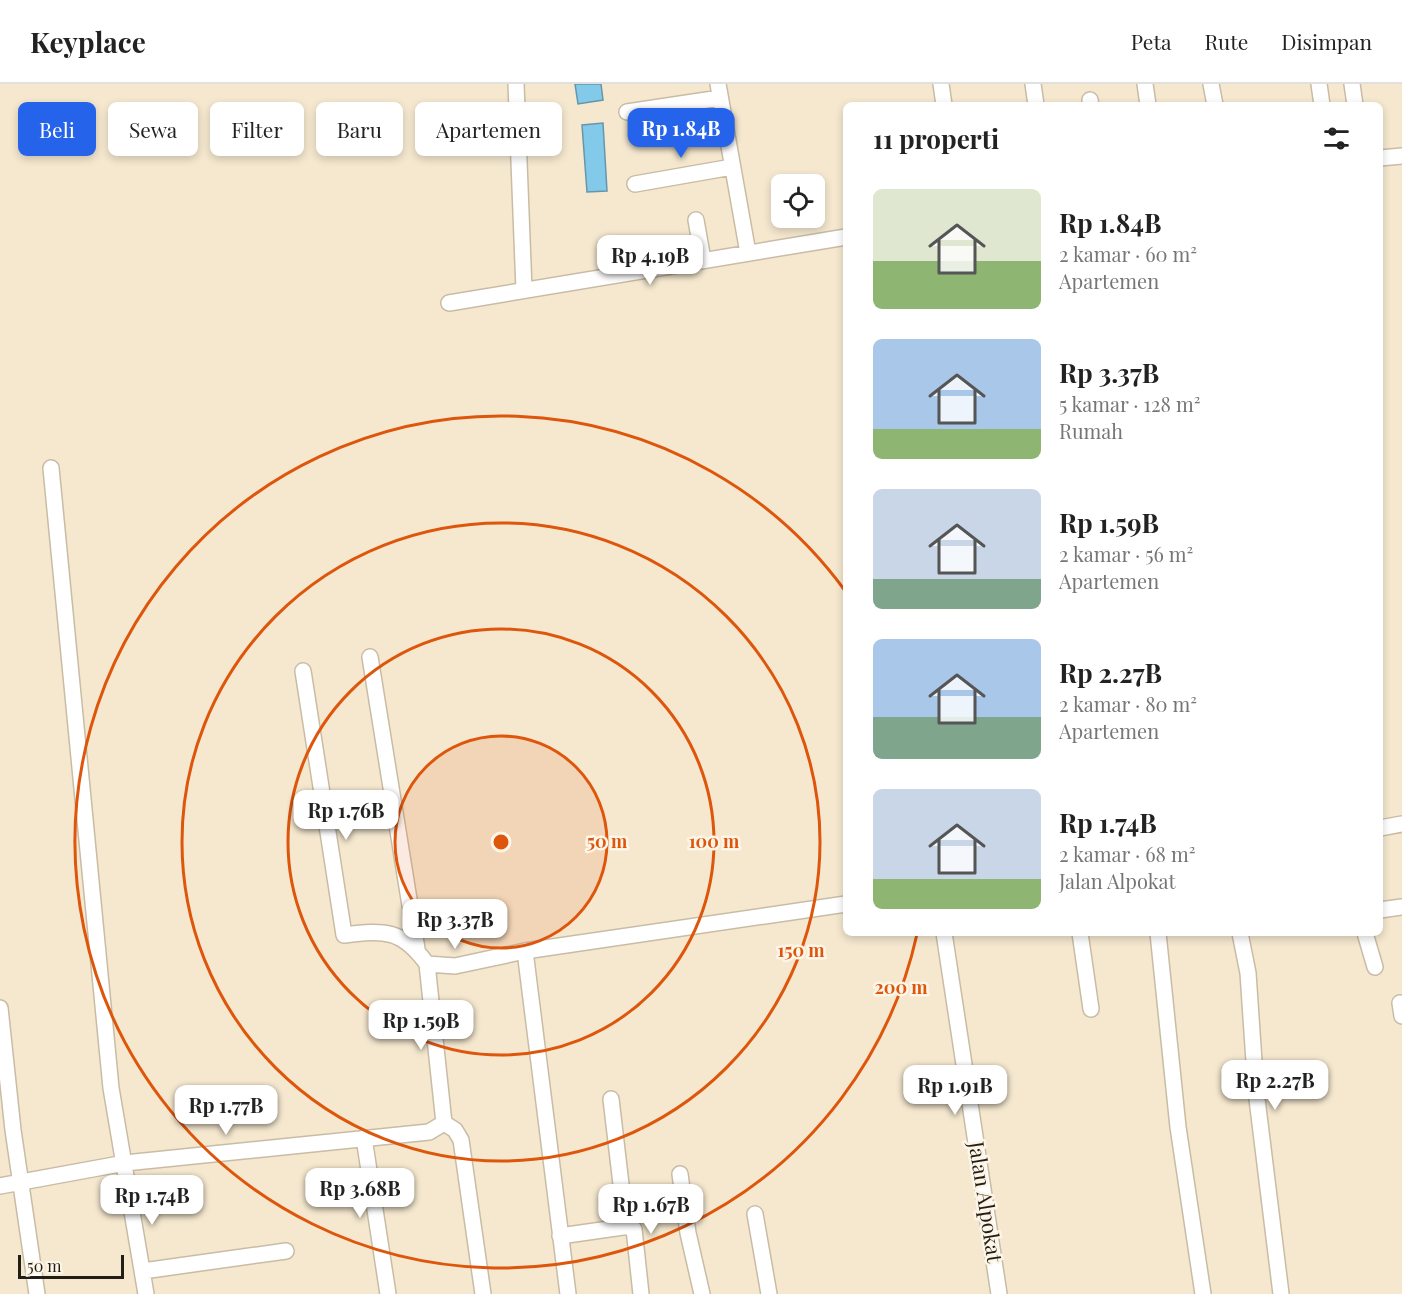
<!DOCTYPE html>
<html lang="id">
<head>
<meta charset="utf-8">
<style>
	body { margin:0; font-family:"Playfair Display",serif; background:#f6f6f6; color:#222; height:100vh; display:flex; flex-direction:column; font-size:22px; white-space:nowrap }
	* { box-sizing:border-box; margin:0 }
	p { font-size:20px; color:#767676 }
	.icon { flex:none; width:33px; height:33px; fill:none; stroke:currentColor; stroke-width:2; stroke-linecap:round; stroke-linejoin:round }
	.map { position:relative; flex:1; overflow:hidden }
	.panel { position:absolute; left:843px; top:18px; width:540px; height:834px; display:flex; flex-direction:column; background:#fff; border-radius:9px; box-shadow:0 3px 9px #0003 }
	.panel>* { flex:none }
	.top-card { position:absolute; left:18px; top:18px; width:570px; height:54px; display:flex; gap:12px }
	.controls { position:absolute; left:771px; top:90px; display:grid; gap:12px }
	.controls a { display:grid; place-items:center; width:54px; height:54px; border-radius:9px; background:#fff; box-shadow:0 3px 9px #0003; font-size:30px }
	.scale { position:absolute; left:18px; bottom:15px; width:106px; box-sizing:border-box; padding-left:6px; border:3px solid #231e15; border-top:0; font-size:16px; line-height:21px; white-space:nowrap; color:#231e15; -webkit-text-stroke:4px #fdf5e7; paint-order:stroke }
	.price { position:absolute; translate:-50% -51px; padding:0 14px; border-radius:12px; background:#fff; color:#222; font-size:20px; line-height:39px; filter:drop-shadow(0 2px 3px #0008) }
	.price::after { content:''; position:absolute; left:50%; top:36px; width:18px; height:14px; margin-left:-9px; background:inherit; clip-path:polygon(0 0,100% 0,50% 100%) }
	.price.current { background:#2563eb; color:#fff }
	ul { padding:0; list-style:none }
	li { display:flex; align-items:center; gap:18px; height:150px; padding:0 30px }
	li span { display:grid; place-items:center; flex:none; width:168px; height:120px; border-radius:9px; color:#555 }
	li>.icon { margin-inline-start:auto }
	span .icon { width:72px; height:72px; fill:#fffc; stroke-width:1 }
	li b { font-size:26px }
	h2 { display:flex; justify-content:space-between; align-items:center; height:72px; padding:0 30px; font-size:26px }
	.chip { padding:0 21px; border-radius:9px; background:#fff; box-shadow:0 3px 9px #0003; font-size:21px; line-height:54px }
	.chip.current { background:#2563eb; color:#fff }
	header { display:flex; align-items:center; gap:36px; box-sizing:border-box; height:84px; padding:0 30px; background:#fff; border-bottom:2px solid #e0e0e0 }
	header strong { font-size:28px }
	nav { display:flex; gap:33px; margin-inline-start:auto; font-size:21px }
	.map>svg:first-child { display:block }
	.water { fill:#82c9ea; stroke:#6696aa; stroke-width:1.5 }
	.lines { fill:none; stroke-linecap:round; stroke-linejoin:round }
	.minor-casing { stroke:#c9bca5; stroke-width:18 }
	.minor { stroke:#fff; stroke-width:15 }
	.ring { fill:none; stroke:#de560c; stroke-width:3 }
	.labels { text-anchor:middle; stroke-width:5; stroke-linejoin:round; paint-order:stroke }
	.street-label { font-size:21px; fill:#231e15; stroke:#fdf5e7 }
	.centre { fill:#de560c; stroke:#fdf5e7; stroke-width:3 }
	.ring-label { font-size:18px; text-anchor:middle; font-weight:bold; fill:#de560c; stroke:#fdf5e7; stroke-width:5; stroke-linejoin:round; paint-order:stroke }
</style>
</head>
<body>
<header>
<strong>Keyplace</strong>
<nav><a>Peta</a><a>Rute</a><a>Disimpan</a></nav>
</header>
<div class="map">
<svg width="1402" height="1210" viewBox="0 0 1402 1210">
	<rect width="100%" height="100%" fill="#f5e8cf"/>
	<path class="water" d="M575 0H601L603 16 578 20Z
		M603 39 607 107 587 108 582 41Z"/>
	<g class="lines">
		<g class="minor-casing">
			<path id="minor" d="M516 0 524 206
				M718 0 748 169
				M941 0 944 21
				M1033 0 1036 21
				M1145 0 1148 21
				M1211 0 1215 21
				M1319 0 1322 21
				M1352 0 1355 21
				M1090 16 1091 21
				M627 28 720 14
				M1380 74 1402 72
				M635 100 732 83
				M696 136 703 176
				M449 219 846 153
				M51 384 111 1004 146 1210
				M370 573 417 865
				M303 587 344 851C384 846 402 845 427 880
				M1380 744 1402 740
				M1380 826 1402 823
				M944 849 999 1210
				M1080 849 1091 925
				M1158 849 1178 1043 1203 1210
				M1240 849 1248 889 1256 1007 1281 1210
				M1365 849 1375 883
				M525 867 568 1210
				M1400 919 1402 932
				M0 924 13 1046 37 1210
				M611 1015 626 1143
				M444 1039 427 880 455 882 525 867 846 820
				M444 1039 455 1046 461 1056 483 1210
				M364 1054 388 1210
				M680 1090 688 1149 702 1210
				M0 1102 125 1079 429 1048 444 1039
				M755 1130 769 1210
				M560 1152 630 1142 634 1145 641 1210
				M143 1187 286 1167"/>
		</g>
		<use href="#minor" class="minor"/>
	</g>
	<circle cx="501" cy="758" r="106" fill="#de560c" fill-opacity=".12"/>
	<g class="ring">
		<circle cx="501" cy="758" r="106"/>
		<circle cx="501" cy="758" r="213"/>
		<circle cx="501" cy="758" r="319"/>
		<path d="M917 850A426 426 0 1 1 846 508"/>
	</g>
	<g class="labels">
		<g class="street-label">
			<text transform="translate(985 1118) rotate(81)" y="7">Jalan Alpokat</text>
		</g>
	</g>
	<circle cx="501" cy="758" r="9" class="centre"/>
	<g class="ring-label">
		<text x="607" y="764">50 m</text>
		<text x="714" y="764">100 m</text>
		<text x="801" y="873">150 m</text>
		<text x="901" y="910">200 m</text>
	</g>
</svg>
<div class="controls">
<a><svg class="icon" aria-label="locate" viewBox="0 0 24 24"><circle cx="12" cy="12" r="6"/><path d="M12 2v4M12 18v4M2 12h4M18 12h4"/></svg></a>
</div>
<div class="scale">50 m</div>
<b class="price current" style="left:681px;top:75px">Rp 1.84B</b>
<b class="price" style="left:650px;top:202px">Rp 4.19B</b>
<b class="price" style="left:346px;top:757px">Rp 1.76B</b>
<b class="price" style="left:455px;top:866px">Rp 3.37B</b>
<b class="price" style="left:421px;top:967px">Rp 1.59B</b>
<b class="price" style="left:1275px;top:1027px">Rp 2.27B</b>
<b class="price" style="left:955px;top:1032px">Rp 1.91B</b>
<b class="price" style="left:226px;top:1052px">Rp 1.77B</b>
<b class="price" style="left:360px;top:1135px">Rp 3.68B</b>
<b class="price" style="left:152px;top:1142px">Rp 1.74B</b>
<b class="price" style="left:651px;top:1151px">Rp 1.67B</b>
<div class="top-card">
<a class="chip current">Beli</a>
<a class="chip">Sewa</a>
<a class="chip">Filter</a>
<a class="chip">Baru</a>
<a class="chip">Apartemen</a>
</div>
<section class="panel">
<h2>11 properti<svg class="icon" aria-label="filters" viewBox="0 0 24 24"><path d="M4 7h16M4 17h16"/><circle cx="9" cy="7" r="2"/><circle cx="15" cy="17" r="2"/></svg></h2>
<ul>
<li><span style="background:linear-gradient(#dfe7d0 60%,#8fb573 0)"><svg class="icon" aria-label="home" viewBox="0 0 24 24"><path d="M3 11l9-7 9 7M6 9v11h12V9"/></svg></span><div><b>Rp 1.84B</b><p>2 kamar · 60 m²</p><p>Apartemen</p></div></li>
<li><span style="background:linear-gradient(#a9c7e8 75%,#8fb573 0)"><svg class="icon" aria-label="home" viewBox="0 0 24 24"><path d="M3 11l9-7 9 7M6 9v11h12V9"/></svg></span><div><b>Rp 3.37B</b><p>5 kamar · 128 m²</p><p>Rumah</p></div></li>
<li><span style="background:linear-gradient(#c9d6e8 75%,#7fa58c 0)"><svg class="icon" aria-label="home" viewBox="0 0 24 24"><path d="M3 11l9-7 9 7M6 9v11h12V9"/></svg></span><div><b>Rp 1.59B</b><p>2 kamar · 56 m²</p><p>Apartemen</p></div></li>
<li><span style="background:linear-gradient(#a9c7e8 65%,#7fa58c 0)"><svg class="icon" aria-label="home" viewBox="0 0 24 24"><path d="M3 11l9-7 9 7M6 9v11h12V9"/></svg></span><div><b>Rp 2.27B</b><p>2 kamar · 80 m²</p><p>Apartemen</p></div></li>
<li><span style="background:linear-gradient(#c9d6e8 75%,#8fb573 0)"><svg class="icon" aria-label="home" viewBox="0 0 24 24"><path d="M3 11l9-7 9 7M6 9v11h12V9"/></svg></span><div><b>Rp 1.74B</b><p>2 kamar · 68 m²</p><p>Jalan Alpokat</p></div></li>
</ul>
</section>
</div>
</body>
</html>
